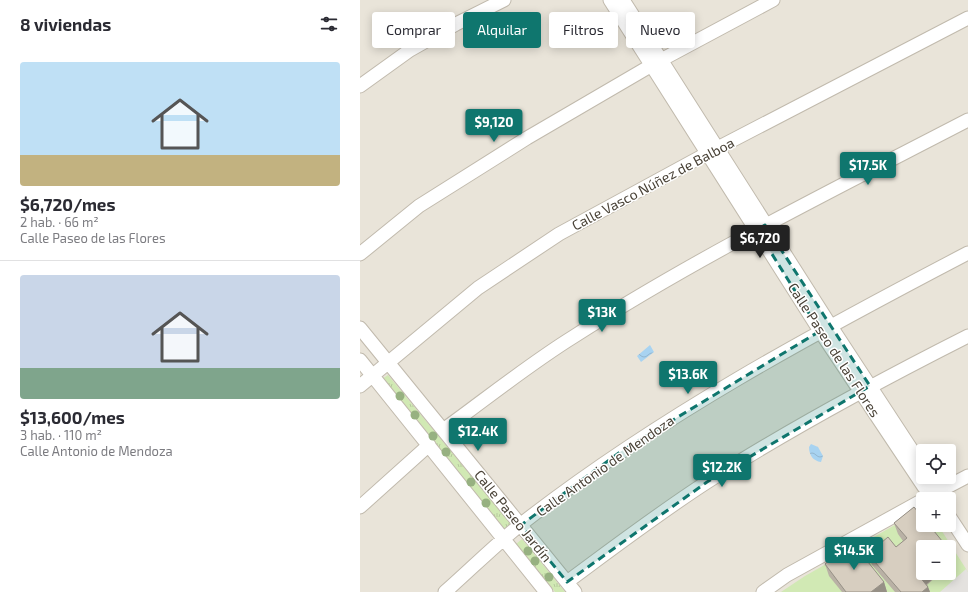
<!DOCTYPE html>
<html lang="es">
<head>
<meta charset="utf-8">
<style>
	body { margin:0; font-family:"Exo 2",sans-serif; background:#f7f7f7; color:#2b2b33; height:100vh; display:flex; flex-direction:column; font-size:15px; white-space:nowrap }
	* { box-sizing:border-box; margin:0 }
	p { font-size:13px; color:#7c7c81 }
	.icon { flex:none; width:22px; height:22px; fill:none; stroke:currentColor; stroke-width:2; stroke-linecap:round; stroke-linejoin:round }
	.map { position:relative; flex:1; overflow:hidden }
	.side { display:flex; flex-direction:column; background:#fff; width:360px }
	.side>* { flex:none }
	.banner { position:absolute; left:12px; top:12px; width:380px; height:36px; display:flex; gap:8px }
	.buttons { position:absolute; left:556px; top:444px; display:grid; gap:8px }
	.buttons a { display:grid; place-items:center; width:40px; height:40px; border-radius:4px; background:#fff; box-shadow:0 2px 10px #0003; font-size:20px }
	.price { position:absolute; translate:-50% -34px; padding:0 9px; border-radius:4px; background:#0f766e; color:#fff; font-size:13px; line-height:26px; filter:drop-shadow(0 1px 2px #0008) }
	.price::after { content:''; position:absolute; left:50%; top:24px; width:12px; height:9px; margin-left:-6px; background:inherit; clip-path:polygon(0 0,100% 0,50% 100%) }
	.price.on { background:#222; color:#fff }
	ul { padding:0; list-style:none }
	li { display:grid; align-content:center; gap:8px; height:212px; padding:0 20px }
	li+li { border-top:1px solid #e1e1e2 }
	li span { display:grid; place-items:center; height:124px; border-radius:4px; color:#555 }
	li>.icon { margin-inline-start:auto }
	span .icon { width:72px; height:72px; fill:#fffc; stroke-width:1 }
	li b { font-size:17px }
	h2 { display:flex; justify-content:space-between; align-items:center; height:48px; padding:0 20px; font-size:17px }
	.pill { padding:0 14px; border-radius:4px; background:#fff; box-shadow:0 2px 10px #0003; font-size:14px; line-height:36px }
	.pill.on { background:#0f766e; color:#fff }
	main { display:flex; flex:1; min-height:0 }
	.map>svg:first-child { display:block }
	.residential { fill:#e9e4d9; fill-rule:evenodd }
	.grass { fill:url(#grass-tufts) }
	.pitch { fill:#d1e9b4; fill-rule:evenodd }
	.parking { fill:#e4e2df }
	.water { fill:url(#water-waves) }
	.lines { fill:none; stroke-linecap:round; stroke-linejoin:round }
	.minor-casing { stroke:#c1baad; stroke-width:15 }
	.minor { stroke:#fff; stroke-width:13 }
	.tree { fill:#97b181 }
	.wall { fill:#b9b1a5 }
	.shaded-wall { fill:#969086 }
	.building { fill:#d7cec0; stroke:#969086 }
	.marked { fill:#0f766e; fill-opacity:0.2; stroke:#0f766e; stroke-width:3; stroke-dasharray:8 5; stroke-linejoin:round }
	.labels { text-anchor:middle; stroke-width:3; stroke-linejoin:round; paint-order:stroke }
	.street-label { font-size:14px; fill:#4a4338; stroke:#fff }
</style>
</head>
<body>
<main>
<section class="side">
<h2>8 viviendas<svg class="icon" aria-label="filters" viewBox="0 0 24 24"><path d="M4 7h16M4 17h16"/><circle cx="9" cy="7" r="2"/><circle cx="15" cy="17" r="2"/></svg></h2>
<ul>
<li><span style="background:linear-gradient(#bfe0f5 75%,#c2b280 0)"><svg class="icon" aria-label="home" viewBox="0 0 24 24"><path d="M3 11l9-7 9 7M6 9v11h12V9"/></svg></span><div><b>$6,720/mes</b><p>2 hab. · 66 m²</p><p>Calle Paseo de las Flores</p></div></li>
<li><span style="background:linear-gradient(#c9d6e8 75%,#7fa58c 0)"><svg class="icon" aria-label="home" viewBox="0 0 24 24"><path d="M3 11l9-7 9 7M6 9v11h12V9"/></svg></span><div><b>$13,600/mes</b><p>3 hab. · 110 m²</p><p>Calle Antonio de Mendoza</p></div></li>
</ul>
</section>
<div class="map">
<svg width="608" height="592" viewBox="0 0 608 592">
	<defs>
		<pattern id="grass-tufts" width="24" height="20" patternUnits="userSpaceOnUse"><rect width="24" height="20" fill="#d1e9b4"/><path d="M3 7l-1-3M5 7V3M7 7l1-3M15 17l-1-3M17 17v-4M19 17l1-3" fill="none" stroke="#b5c99c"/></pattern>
		<pattern id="water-waves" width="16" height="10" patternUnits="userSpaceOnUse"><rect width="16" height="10" fill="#a8d3f1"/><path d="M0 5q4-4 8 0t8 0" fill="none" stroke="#92b6cf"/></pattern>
	</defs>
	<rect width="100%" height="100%" fill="#f5f2eb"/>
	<path class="residential" d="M0 0H608V592H0ZM563 451H589V477H563ZM563 499H589V525H563ZM563 547H589V573H563Z"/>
	<path class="grass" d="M28 375 151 524 144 529 22 379Z
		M162 539 205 592H195L156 544Z"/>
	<path class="pitch" d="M563 509V525H578L608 572V592H421L445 576ZM563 547H589V573H563Z"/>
	<path class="parking" d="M606 569 608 572V592H580Z"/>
	<path class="water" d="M290 345 294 352 281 362 277 356Z
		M451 444 458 447 463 456 461 462C453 461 449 455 449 447Z"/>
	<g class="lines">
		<g class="minor-casing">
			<path id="minor" d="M250 0 460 331 564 487 575 493
				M263 0 470 325 563 467
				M301 60 413 0
				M0 86 50 50 96 24 144 0
				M0 254 59 206 167 138 292 65
				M0 328 215 592
				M0 360 186 592
				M0 386 118 288 199 234 348 153 608 18
				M83 430C126 399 168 365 213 337 339 256 475 189 608 120
				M570 477 577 497
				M568 497 608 476
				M0 507 69 445
				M589 516 608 545
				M207 582C253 548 299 513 347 482 431 428 519 381 608 336
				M85 592C110 570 134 546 160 525 298 417 453 334 608 253
				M403 592 427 575 563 500"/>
		</g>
		<use href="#minor" class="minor"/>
	</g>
	<g class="tree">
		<circle cx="40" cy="396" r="4.5"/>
		<circle cx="55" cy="415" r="4.5"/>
		<circle cx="73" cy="436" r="4.5"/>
		<circle cx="86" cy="452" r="4.5"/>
		<circle cx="111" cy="482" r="4.5"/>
		<circle cx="126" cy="503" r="4.5"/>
		<circle cx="168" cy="551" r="4.5"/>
		<circle cx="175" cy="561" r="4.5"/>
		<circle cx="189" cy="577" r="4.5"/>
	</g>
	<path class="wall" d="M554 507 563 573H580L567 585 568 587 570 592H535L512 565 508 554 536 547 543 541 538 534 534 523Z
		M465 564 524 582 527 592H482L469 576Z"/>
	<path class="shaded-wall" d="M590 550 594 561 589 566V551Z
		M563 573H580L563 587 559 576Z
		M524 582 527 592H511Z
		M568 587 570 592H562Z"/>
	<path class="building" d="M554 507 563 518V525H569L587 547H563V573L559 576 568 587 562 592H541L508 554 528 537 536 547 547 538 534 523Z
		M492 542 524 582 511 592H486L465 564Z"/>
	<path class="marked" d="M405 225 510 386 347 482 207 582 161 525 260 452 460 331 397 230Z"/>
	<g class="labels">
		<g class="street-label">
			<text transform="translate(293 184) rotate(-28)" y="5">Calle Vasco Núñez de Balboa</text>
			<text transform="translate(474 350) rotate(57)" y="5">Calle Paseo de las Flores</text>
			<text transform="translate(245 466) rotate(-35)" y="5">Calle Antonio de Mendoza</text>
			<text transform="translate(153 516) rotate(51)" y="5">Calle Paseo Jardín</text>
		</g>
	</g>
</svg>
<div class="buttons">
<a><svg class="icon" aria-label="locate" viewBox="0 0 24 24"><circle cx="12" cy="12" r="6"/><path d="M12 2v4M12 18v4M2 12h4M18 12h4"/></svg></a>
<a>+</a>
<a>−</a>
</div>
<b class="price" style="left:134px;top:143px">$9,120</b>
<b class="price" style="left:508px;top:186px">$17.5K</b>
<b class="price on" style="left:400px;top:259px">$6,720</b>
<b class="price" style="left:242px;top:333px">$13K</b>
<b class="price" style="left:328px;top:395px">$13.6K</b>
<b class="price" style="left:118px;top:452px">$12.4K</b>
<b class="price" style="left:362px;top:488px">$12.2K</b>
<b class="price" style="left:494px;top:571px">$14.5K</b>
<div class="banner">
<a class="pill">Comprar</a>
<a class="pill on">Alquilar</a>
<a class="pill">Filtros</a>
<a class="pill">Nuevo</a>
</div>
</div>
</main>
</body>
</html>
